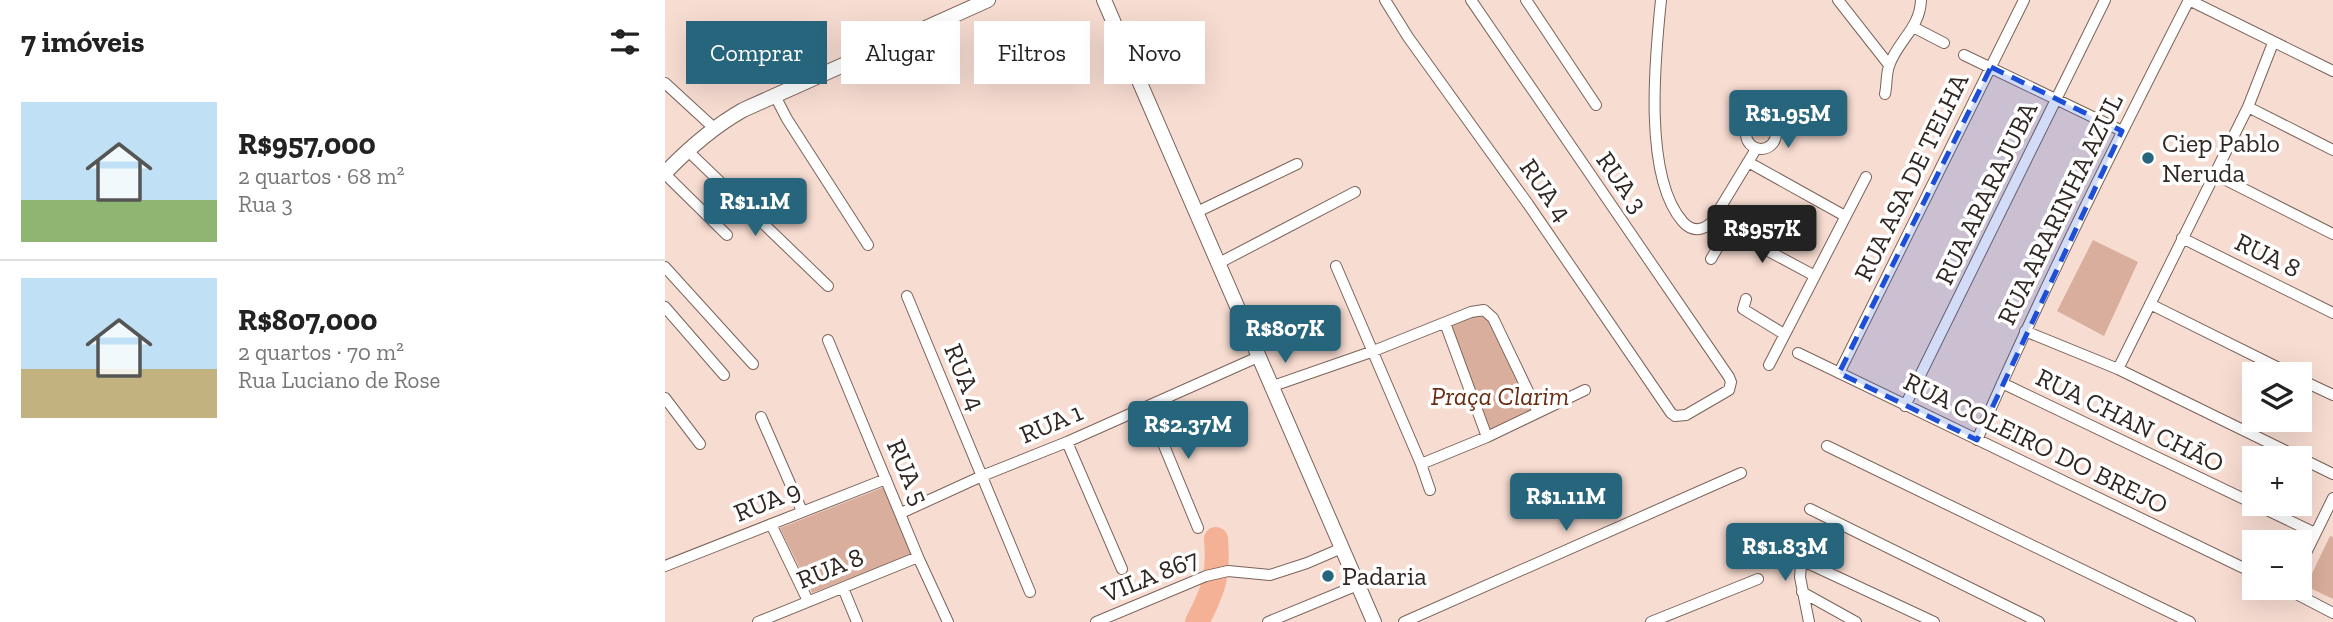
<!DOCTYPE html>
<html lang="pt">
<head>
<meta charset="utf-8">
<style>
	body { margin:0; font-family:"Zilla Slab",serif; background:#f6f6f6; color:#222; height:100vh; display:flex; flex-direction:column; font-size:26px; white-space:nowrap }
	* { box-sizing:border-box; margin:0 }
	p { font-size:23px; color:#767676 }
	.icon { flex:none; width:38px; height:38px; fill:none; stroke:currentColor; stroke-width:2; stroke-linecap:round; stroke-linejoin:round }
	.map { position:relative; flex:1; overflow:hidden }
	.drawer { display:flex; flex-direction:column; background:#fff; width:665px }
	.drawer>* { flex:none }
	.guide { position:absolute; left:21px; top:21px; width:665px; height:63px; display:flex; gap:14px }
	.fabs { position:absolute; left:1577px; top:362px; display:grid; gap:14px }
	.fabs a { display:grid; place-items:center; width:70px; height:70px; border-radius:0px; background:#fff; box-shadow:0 7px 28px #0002; font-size:35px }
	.price { position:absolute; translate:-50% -60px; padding:0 16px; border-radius:7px; background:#26657b; color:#fff; font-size:23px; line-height:46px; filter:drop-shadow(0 2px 4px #0008) }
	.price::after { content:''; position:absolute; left:50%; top:42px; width:21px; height:16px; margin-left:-10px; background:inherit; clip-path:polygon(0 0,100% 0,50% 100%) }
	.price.current { background:#222; color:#fff }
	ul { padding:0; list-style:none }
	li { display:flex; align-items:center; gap:21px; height:175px; padding:0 21px }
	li+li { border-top:2px solid #e0e0e0 }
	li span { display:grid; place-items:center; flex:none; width:196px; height:140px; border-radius:0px; color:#555 }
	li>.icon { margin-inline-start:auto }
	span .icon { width:84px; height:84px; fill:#fffc; stroke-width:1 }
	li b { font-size:30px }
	h2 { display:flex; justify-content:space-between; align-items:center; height:84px; padding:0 21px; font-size:30px }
	.chip { padding:0 24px; border-radius:0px; background:#fff; box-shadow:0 7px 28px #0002; font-size:24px; line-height:63px }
	.chip.current { background:#26657b; color:#fff }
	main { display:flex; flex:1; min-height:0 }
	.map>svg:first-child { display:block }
	.green { fill:#daae9c }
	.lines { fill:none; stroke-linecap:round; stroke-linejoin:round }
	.river { stroke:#f4b195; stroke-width:24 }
	.minor-casing { stroke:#7a6359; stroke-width:12 }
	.tertiary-casing { stroke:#7a6359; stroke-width:16 }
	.minor { stroke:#fff; stroke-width:10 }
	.tertiary { stroke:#fff; stroke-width:14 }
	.marked { fill:#1d4ed8; fill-opacity:0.2; stroke:#1d4ed8; stroke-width:5; stroke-dasharray:14 9; stroke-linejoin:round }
	.poi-dot { fill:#26657b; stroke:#fff; stroke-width:2.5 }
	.labels { text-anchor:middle; stroke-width:7; stroke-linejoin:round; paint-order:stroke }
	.poi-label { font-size:26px; fill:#302622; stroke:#fff; text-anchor:start }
	.street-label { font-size:26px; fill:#302622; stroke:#fff }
	.park-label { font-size:26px; font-style:italic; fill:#692e12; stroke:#fff }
</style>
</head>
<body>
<main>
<section class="drawer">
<h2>7 imóveis<svg class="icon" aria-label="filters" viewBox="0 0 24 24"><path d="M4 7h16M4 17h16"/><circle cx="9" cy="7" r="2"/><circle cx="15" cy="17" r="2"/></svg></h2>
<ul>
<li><span style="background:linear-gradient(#bfe0f5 70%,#8fb573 0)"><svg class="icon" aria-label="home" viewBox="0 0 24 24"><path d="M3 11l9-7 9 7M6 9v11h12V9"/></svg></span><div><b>R$957,000</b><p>2 quartos · 68 m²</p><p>Rua 3</p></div></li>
<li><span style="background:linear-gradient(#bfe0f5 65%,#c2b280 0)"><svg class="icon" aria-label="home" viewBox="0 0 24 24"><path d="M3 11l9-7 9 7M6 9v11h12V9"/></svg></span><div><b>R$807,000</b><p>2 quartos · 70 m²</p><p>Rua Luciano de Rose</p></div></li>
</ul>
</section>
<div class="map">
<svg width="1668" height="622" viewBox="0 0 1668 622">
	<rect width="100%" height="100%" fill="#f7dcd1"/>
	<path class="green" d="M1428 240 1473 262 1439 336 1392 311Z
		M819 310 873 412 822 437 780 323Z
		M219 487 248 554 147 593 115 528Z
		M1665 536 1668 537V599L1641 586Z"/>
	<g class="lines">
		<path class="river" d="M532 622C549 590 554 575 551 539"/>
		<g class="minor-casing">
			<path id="minor" d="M720 0 743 37 863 204 1006 413 1010 416 1021 415 1064 390 1066 382 1064 377 806 0
				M861 0 931 105
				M996 0C990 58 978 177 1018 222 1027 232 1037 231 1046 223L1091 149
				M1173 0 1224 65
				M1248 27 1279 43
				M1299 55 1457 131
				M0 83 49 128
				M109 94 122 119 203 245
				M1220 94C1222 85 1221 74 1224 66 1232 41 1255 29 1256 0
				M1583 107 1668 150
				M1081 134a15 15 0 1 1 30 0a15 15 0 1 1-30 0Z
				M22 150 163 286
				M1083 162 1180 216
				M0 174 62 235
				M1551 175 1668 234
				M532 212 632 164
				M1517 238 1668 313
				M1046 259 1060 235 1066 231 1150 276
				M554 263 690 192
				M671 266 756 464 765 490
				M0 267 88 364
				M242 296 365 592
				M1081 299 1078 309 1119 334
				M1485 304 1626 374
				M0 307 59 375
				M780 323 822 437
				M1360 331 1453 369 1668 474
				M163 340 253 557 283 622
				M1133 353 1589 573
				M1104 365 1201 177
				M1453 369 1583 107 1608 43
				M1174 373 1359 0
				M1634 379 1668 395
				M1337 383 1650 533
				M605 387 706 352 806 312 819 310 828 318 873 412
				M0 398 35 444
				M1240 406 1440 0
				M483 407 533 528
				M96 417 137 511
				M1312 440C1377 290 1450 145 1524 0L1668 71
				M402 442 457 569
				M1162 446 1525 622
				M756 464 822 437 920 390
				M1145 509 1374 622
				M236 513 317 476 402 442 593 357
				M106 524 143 601
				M1138 541 1135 577 1144 622
				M1136 560 1269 622
				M0 566 221 479
				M1634 567 1668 498
				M178 588 192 622
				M1620 588 1668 613
				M1137 592 1191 622
				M93 622 253 557
				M431 622 541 576 563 571 605 575 642 563 677 548
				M603 622 693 585
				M739 622 1076 473
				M986 622 1093 579"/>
		</g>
		<g class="tertiary-casing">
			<path id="tertiary" d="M439 0 709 622
				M0 173C24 148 48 127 78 110L323 0"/>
		</g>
		<use href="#minor" class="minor"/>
		<use href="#tertiary" class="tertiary"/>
	</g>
	<path class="marked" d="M1326 67 1457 131 1312 440 1174 373Z"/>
	<g class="poi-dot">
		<circle cx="1483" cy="158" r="7"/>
		<circle cx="663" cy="576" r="7"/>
	</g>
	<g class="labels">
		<g class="poi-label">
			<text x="1497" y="152">Ciep Pablo<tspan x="1497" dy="30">Neruda</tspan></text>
			<text x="677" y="585">Padaria</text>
		</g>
		<g class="street-label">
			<text transform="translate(1246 177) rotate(-64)" y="9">RUA ASA DE TELHA</text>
			<text transform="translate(957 182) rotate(55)" y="9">RUA 3</text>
			<text transform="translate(881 190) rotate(55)" y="9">RUA 4</text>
			<text transform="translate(1321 193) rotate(-64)" y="9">RUA ARARAJUBA</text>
			<text transform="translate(1395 209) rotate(-64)" y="9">RUA ARARINHA AZUL</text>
			<text transform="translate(1603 255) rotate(26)" y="9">RUA 8</text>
			<text transform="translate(300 377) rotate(68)" y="9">RUA 4</text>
			<text transform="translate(1465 420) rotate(26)" y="9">RUA CHAN CHÃO</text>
			<text transform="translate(386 423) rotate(-23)" y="9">RUA 1</text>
			<text transform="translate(1371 443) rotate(26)" y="9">RUA COLEIRO DO BREJO</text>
			<text transform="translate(243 472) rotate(67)" y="9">RUA 5</text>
			<text transform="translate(102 501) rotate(-22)" y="9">RUA 9</text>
			<text transform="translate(165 568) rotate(-22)" y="9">RUA 8</text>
			<text transform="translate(485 576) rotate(-22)" y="9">VILA 867</text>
		</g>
		<g class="park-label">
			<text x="835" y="405">Praça Clarim</text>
		</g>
	</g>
</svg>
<div class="fabs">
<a><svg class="icon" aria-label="layers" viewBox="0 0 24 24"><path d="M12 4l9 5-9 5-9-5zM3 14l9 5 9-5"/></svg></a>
<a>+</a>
<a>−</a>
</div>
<b class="price" style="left:1123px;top:150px">R$1.95M</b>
<b class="price" style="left:90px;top:238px">R$1.1M</b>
<b class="price current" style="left:1097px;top:265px">R$957K</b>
<b class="price" style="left:620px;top:365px">R$807K</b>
<b class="price" style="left:523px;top:461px">R$2.37M</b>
<b class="price" style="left:901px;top:533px">R$1.11M</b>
<b class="price" style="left:1120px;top:583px">R$1.83M</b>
<div class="guide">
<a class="chip current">Comprar</a>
<a class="chip">Alugar</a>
<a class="chip">Filtros</a>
<a class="chip">Novo</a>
</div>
</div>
</main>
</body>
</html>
